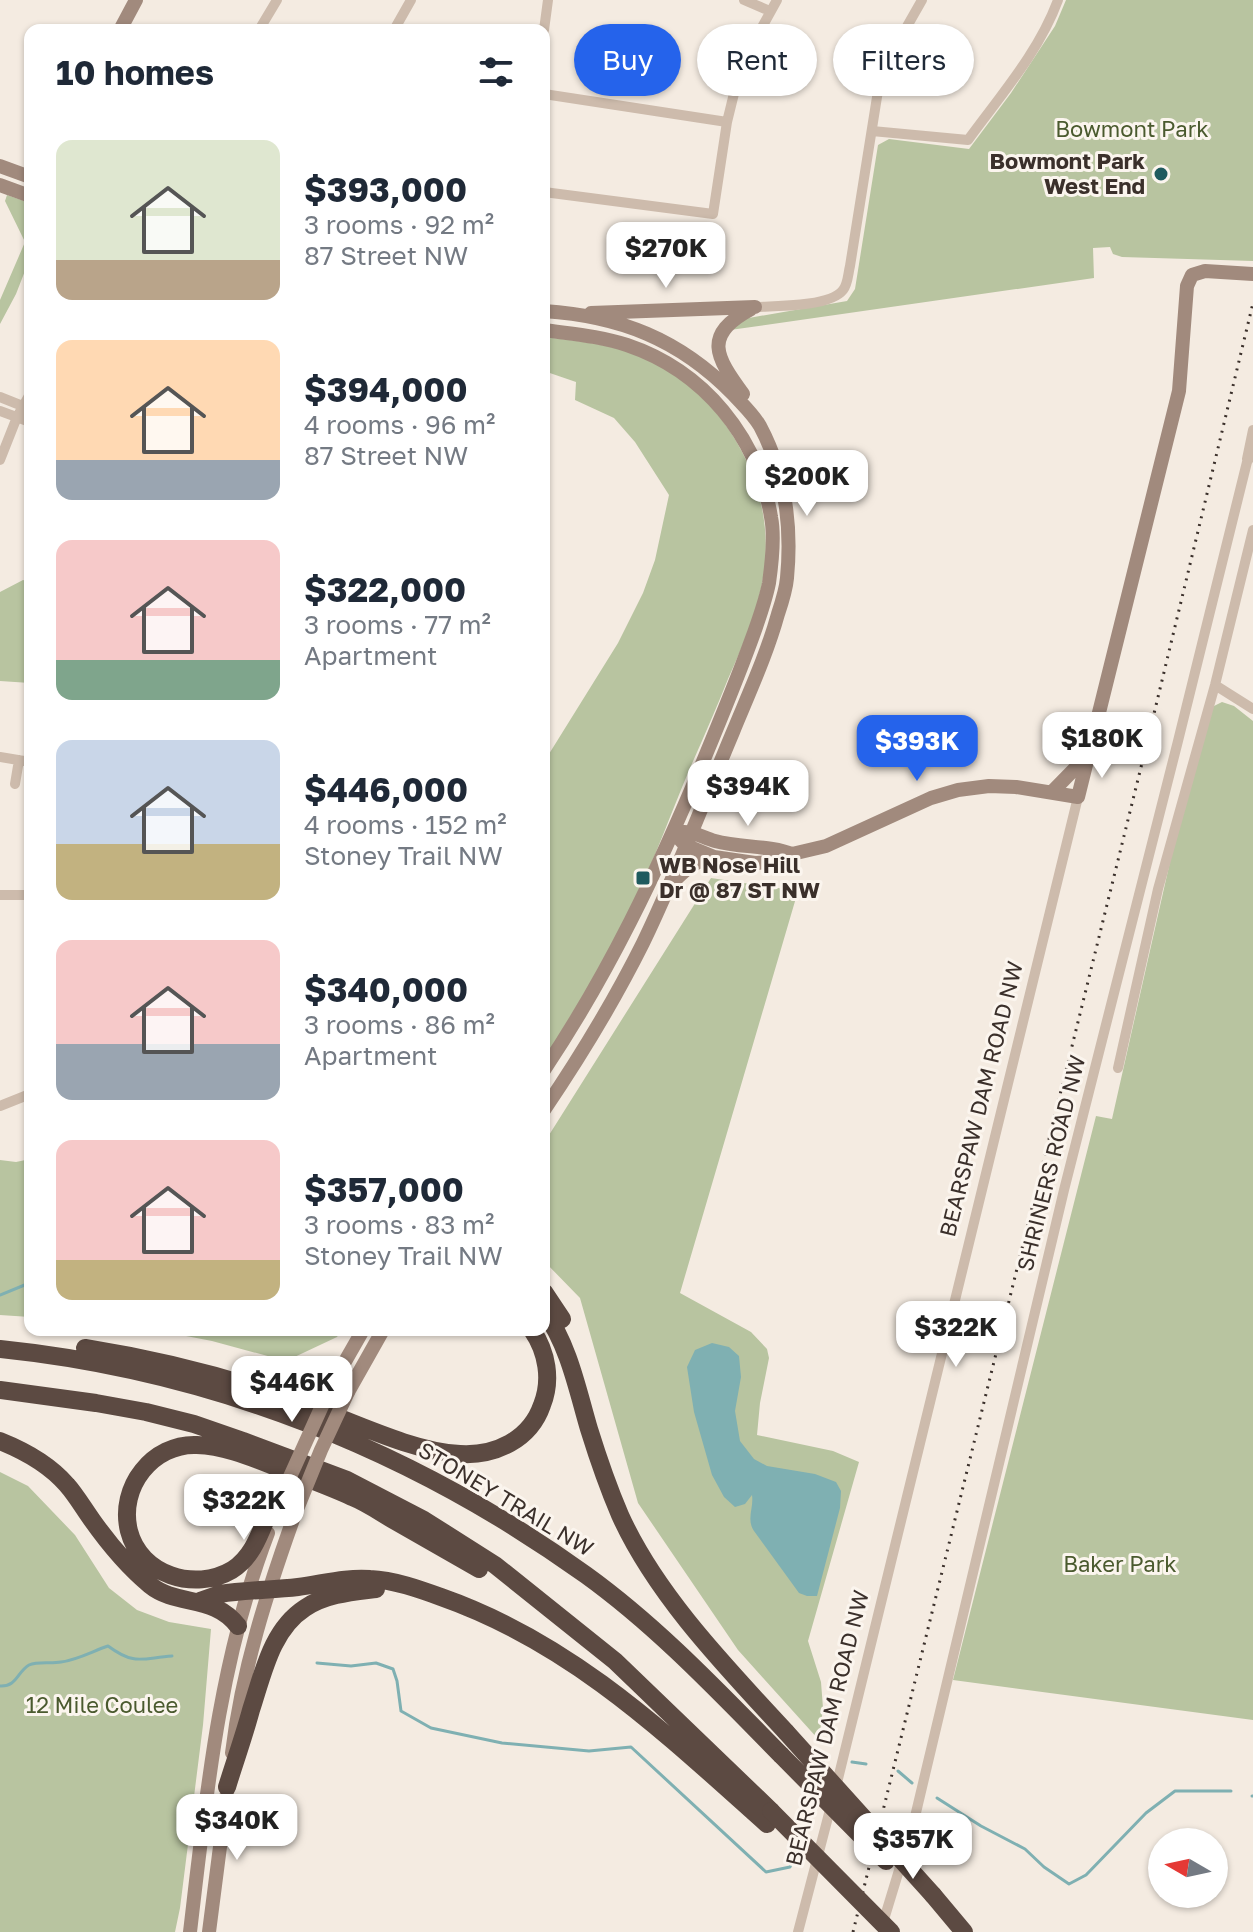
<!DOCTYPE html>
<html lang="en">
<head>
<meta charset="utf-8">
<style>
	body { margin:0; font-family:"Golos Text",sans-serif; background:#f2f2f3; color:#1f2937; height:100vh; display:flex; flex-direction:column; font-size:30px; white-space:nowrap }
	* { box-sizing:border-box; margin:0 }
	p { font-size:26px; color:#747a83 }
	.icon { flex:none; width:44px; height:44px; fill:none; stroke:currentColor; stroke-width:2; stroke-linecap:round; stroke-linejoin:round }
	.map { position:relative; flex:1; overflow:hidden }
	.drawer { position:absolute; left:24px; top:24px; width:526px; height:1312px; display:flex; flex-direction:column; background:#fff; border-radius:16px; box-shadow:0 2px 6px #0004 }
	.drawer>* { flex:none }
	.banner { position:absolute; left:574px; top:24px; width:558px; height:72px; display:flex; gap:16px }
	.needle { width:52px; rotate:279deg }
	.buttons { position:absolute; left:1148px; top:1828px; display:grid; gap:16px }
	.buttons a { display:grid; place-items:center; width:80px; height:80px; border-radius:50%; background:#fff; box-shadow:0 2px 6px #0004; font-size:40px }
	.price { position:absolute; translate:-50% -68px; padding:0 18px; border-radius:16px; background:#fff; color:#222; font-size:26px; line-height:52px; filter:drop-shadow(0 2px 4px #0008) }
	.price::after { content:''; position:absolute; left:50%; top:48px; width:24px; height:18px; margin-left:-12px; background:inherit; clip-path:polygon(0 0,100% 0,50% 100%) }
	.price.selected { background:#2563eb; color:#fff }
	ul { padding:0; list-style:none }
	li { display:flex; align-items:center; gap:24px; height:200px; padding:0 32px }
	li span { display:grid; place-items:center; flex:none; width:224px; height:160px; border-radius:16px; color:#555 }
	li>.icon { margin-inline-start:auto }
	span .icon { width:96px; height:96px; fill:#fffc; stroke-width:1 }
	li b { font-size:34px }
	h2 { display:flex; justify-content:space-between; align-items:center; height:96px; padding:0 32px; font-size:34px }
	.chip { padding:0 28px; border-radius:36px; background:#fff; box-shadow:0 2px 6px #0004; font-size:28px; line-height:72px }
	.chip.selected { background:#2563eb; color:#fff }
	.map>svg:first-child { display:block }
	.green { fill:#b8c4a0 }
	.water { fill:#7fb0b2 }
	.lines { fill:none; stroke-linecap:round; stroke-linejoin:round }
	.stream { stroke:#7fb0b2; stroke-width:3 }
	.street { stroke:#cdbbac; stroke-width:10 }
	.secondary { stroke:#a18a7d; stroke-width:14 }
	.highway { stroke:#5c4a42; stroke-width:18 }
	.rail { stroke:#3b302b; stroke-width:3; stroke-dasharray:2 6; stroke-linecap:butt }
	.secondary-bridge { stroke:#a18a7d; stroke-width:14 }
	.highway-bridge { stroke:#5c4a42; stroke-width:18 }
	.poi-dot { fill:#1f5a5e; stroke:#fbf5ee; stroke-width:3 }
	.labels { text-anchor:middle; stroke-width:6; stroke-linejoin:round; paint-order:stroke }
	.park-label { font-size:22px; fill:#4a5a2e; stroke:#fbf5ee }
	.poi-label { font-size:22px; font-weight:bold; fill:#3b302b; stroke:#fbf5ee; text-anchor:end }
	.street-label { font-size:22px; fill:#3b302b; stroke:#fbf5ee }
</style>
</head>
<body>
<div class="map">
<svg width="1253" height="1932" viewBox="0 0 1253 1932">
	<rect width="100%" height="100%" fill="#f4ebe1"/>
	<path class="green" d="M1066 0H1253V261L1122 257 1113 254 1110 247 1093 248 1094 278 730 330 743 319 847 301 855 289 878 145 889 139 969 149 1011 93 1055 26Z
		M7 195 30 203V258L16 294 0 324V300L25 242 5 201Z
		M544 337C578 341 613 344 645 358 722 392 773 480 765 564 761 604 744 643 728 679 716 709 703 739 690 768 666 825 645 886 615 941 593 981 568 1020 544 1060V762L618 643 643 593 655 560 669 495 635 442 614 418 575 400 576 382 544 371Z
		M23 580 30 582V683L0 681V592Z
		M1222 702 1234 706 1253 721V1720L953 1680 1096 1116 1112 1119 1181 813 1212 707Z
		M711 878 798 891 680 1293 751 1332 767 1349 769 1358 760 1403 757 1435 833 1451 859 1462 808 1641 821 1682 823 1708 819 1740 738 1650 638 1503 580 1298 544 1261V1143Z
		M30 1159V1317L0 1315V1160L16 1162Z
		M155 1330H342L337 1337 286 1361 212 1341Z
		M0 1472 28 1486 75 1535 109 1588 137 1610 169 1622 211 1629 203 1725 180 1908 175 1932H0Z"/>
	<path class="water" d="M712 1343 729 1347 739 1356 741 1377 735 1411 740 1441 754 1459 767 1466 815 1474 836 1482 841 1491 840 1508 817 1596H807L799 1593 754 1531C746 1519 754 1508 752 1495L745 1504 735 1507 724 1497 712 1475 694 1412 687 1367 695 1350Z"/>
	<g class="lines">
		<path class="stream" d="M0 1295 27 1284 30 1277
			M317 1663 351 1666 376 1663 393 1669 397 1681 401 1711 431 1728 502 1743 589 1751 631 1747 766 1872 790 1867 798 1846
			M0 1686C17 1687 17 1672 29 1665 38 1661 51 1664 61 1662 77 1660 93 1651 108 1646 135 1666 142 1658 172 1656
			M852 1762 866 1764
			M898 1771 912 1783
			M1252 1796H1253
			M937 1798 981 1826 1025 1849 1044 1867 1069 1884 1086 1875 1146 1813 1175 1791H1231
			M802 1835 813 1800"/>
		<path class="street" d="M744 0 770 11
			M259 30 277 0
			M394 30 411 0
			M544 30 548 0
			M544 94 727 122
			M872 131 968 140C1000 96 1039 52 1058 0
			M544 192 713 214 727 122 741 65 777 0
			M755 307C775 306 830 307 843 290 848 284 848 274 850 266L881 72 922 0
			M0 397 30 409
			M0 411 30 422
			M1247 459 1253 430
			M0 460 17 417 30 394
			M1215 685 1253 709
			M0 757 30 762
			M15 784 19 760
			M0 895H30
			M1118 1068 1158 889 1215 685 1253 530
			M0 1106 30 1094
			M836 1787 1078 797
			M882 1926 914 1821 1064 1190 1178 741 1247 462 1253 452
			M798 1932 832 1802"/>
		<path class="secondary" d="M120 30 136 0
			M0 166 30 177
			M0 185 30 196
			M544 311C620 316 679 339 733 394 742 404 753 414 760 426 785 473 792 526 787 578 786 590 782 602 778 614 767 654 749 693 733 732 703 803 676 875 643 943 614 1001 580 1057 544 1110
			M591 313 755 307
			M544 330C572 334 600 336 627 345 704 371 758 437 771 517 775 537 772 562 769 583 765 603 758 622 751 641 736 682 719 723 702 764 657 872 609 973 544 1070
			M743 394C716 357 702 335 751 309
			M1052 792 1088 755
			M673 832 685 845 714 857 755 863 773 862 792 854 826 846 931 798 958 790 989 786 1016 787 1078 797 1179 391 1187 286 1192 275 1205 271 1253 274
			M684 832C695 832 704 838 715 841 740 848 770 845 792 854
			M674 881C687 868 696 861 713 857
			M331 1386 363 1330
			M348 1392 383 1330
			M232 1753C242 1670 267 1592 295 1514
			M190 1932C206 1797 219 1661 268 1533
			M209 1932 229 1777"/>
		<path class="highway" d="M544 1292 562 1319
			M544 1311C569 1346 577 1388 589 1429 598 1458 608 1487 620 1515 656 1595 726 1667 786 1732
			M85 1348C160 1360 232 1378 303 1404 349 1420 412 1452 460 1454 495 1456 530 1440 542 1405 552 1380 547 1352 532 1330
			M0 1349C213 1371 412 1450 586 1575 658 1627 719 1692 781 1755
			M0 1390 96 1403 146 1412 194 1424 243 1441 347 1480 424 1520 495 1565 615 1661 771 1811
			M0 1441C25 1451 49 1464 67 1485 76 1495 84 1509 92 1520 109 1544 127 1566 150 1585 177 1607 214 1594 238 1626
			M289 1479C263 1504 265 1549 232 1570 195 1592 140 1575 129 1531 118 1487 153 1443 197 1445 226 1446 253 1458 279 1468 303 1477 328 1486 352 1497 367 1503 381 1513 395 1521 423 1537 451 1553 479 1569
			M200 1601 220 1594C246 1590 272 1590 298 1587 322 1584 346 1577 370 1579 394 1580 419 1589 441 1597 572 1643 665 1733 767 1824
			M227 1787C235 1761 244 1736 251 1710 263 1674 271 1630 305 1608 326 1594 352 1592 376 1589
			M933 1895 964 1932"/>
		<path class="rail" d="M853 1932 1145 751 1253 303"/>
		<path class="secondary-bridge" d="M289 1479 331 1386
			M295 1514 321 1450 348 1392"/>
		<path class="highway-bridge" d="M786 1732 933 1895
			M781 1755 886 1861
			M771 1811 891 1932"/>
	</g>
	<g class="poi-dot">
		<circle cx="1161" cy="174" r="8"/>
		<rect x="635" y="870" width="16" height="16" rx="4"/>
	</g>
	<g class="labels">
		<g class="park-label">
			<text x="1132" y="137">Bowmont Park</text>
			<text x="1120" y="1572">Baker Park</text>
			<text x="102" y="1713">12 Mile Coulee</text>
		</g>
		<g class="poi-label">
			<text x="1145" y="169">Bowmont Park<tspan x="1145" dy="25">West End</tspan></text>
			<text x="659" y="873" text-anchor="start">WB Nose Hill<tspan x="659" dy="25">Dr @ 87 ST NW</tspan></text>
		</g>
		<g class="street-label">
			<text transform="translate(981 1099) rotate(-76)" y="8">BEARSPAW DAM ROAD NW</text>
			<text transform="translate(1051 1163) rotate(-76)" y="8">SHRINERS ROAD NW</text>
			<text transform="translate(506 1499) rotate(31)" y="8">STONEY TRAIL NW</text>
			<text transform="translate(827 1728) rotate(-76)" y="8">BEARSPAW DAM ROAD NW</text>
		</g>
	</g>
</svg>
<div class="buttons">
<a><svg class="needle" viewBox="-14 -14 28 28"><path d="M0-13l5 13h-10z" fill="#e53935"/><path d="M0 13l5-13h-10z" fill="#747a83"/></svg></a>
</div>
<b class="price" style="left:666px;top:290px">$270K</b>
<b class="price" style="left:807px;top:518px">$200K</b>
<b class="price" style="left:1102px;top:780px">$180K</b>
<b class="price selected" style="left:917px;top:783px">$393K</b>
<b class="price" style="left:748px;top:828px">$394K</b>
<b class="price" style="left:956px;top:1369px">$322K</b>
<b class="price" style="left:292px;top:1424px">$446K</b>
<b class="price" style="left:244px;top:1542px">$322K</b>
<b class="price" style="left:237px;top:1862px">$340K</b>
<b class="price" style="left:913px;top:1881px">$357K</b>
<div class="banner">
<a class="chip selected">Buy</a>
<a class="chip">Rent</a>
<a class="chip">Filters</a>
</div>
<section class="drawer">
<h2>10 homes<svg class="icon" aria-label="filters" viewBox="0 0 24 24"><path d="M4 7h16M4 17h16"/><circle cx="9" cy="7" r="2"/><circle cx="15" cy="17" r="2"/></svg></h2>
<ul>
<li><span style="background:linear-gradient(#dfe7d0 75%,#b9a48a 0)"><svg class="icon" aria-label="home" viewBox="0 0 24 24"><path d="M3 11l9-7 9 7M6 9v11h12V9"/></svg></span><div><b>$393,000</b><p>3 rooms · 92 m²</p><p>87 Street NW</p></div></li>
<li><span style="background:linear-gradient(#ffd9b3 75%,#9aa5b1 0)"><svg class="icon" aria-label="home" viewBox="0 0 24 24"><path d="M3 11l9-7 9 7M6 9v11h12V9"/></svg></span><div><b>$394,000</b><p>4 rooms · 96 m²</p><p>87 Street NW</p></div></li>
<li><span style="background:linear-gradient(#f6c9c9 75%,#7fa58c 0)"><svg class="icon" aria-label="home" viewBox="0 0 24 24"><path d="M3 11l9-7 9 7M6 9v11h12V9"/></svg></span><div><b>$322,000</b><p>3 rooms · 77 m²</p><p>Apartment</p></div></li>
<li><span style="background:linear-gradient(#c9d6e8 65%,#c2b280 0)"><svg class="icon" aria-label="home" viewBox="0 0 24 24"><path d="M3 11l9-7 9 7M6 9v11h12V9"/></svg></span><div><b>$446,000</b><p>4 rooms · 152 m²</p><p>Stoney Trail NW</p></div></li>
<li><span style="background:linear-gradient(#f6c9c9 65%,#9aa5b1 0)"><svg class="icon" aria-label="home" viewBox="0 0 24 24"><path d="M3 11l9-7 9 7M6 9v11h12V9"/></svg></span><div><b>$340,000</b><p>3 rooms · 86 m²</p><p>Apartment</p></div></li>
<li><span style="background:linear-gradient(#f6c9c9 75%,#c2b280 0)"><svg class="icon" aria-label="home" viewBox="0 0 24 24"><path d="M3 11l9-7 9 7M6 9v11h12V9"/></svg></span><div><b>$357,000</b><p>3 rooms · 83 m²</p><p>Stoney Trail NW</p></div></li>
</ul>
</section>
</div>
</body>
</html>
